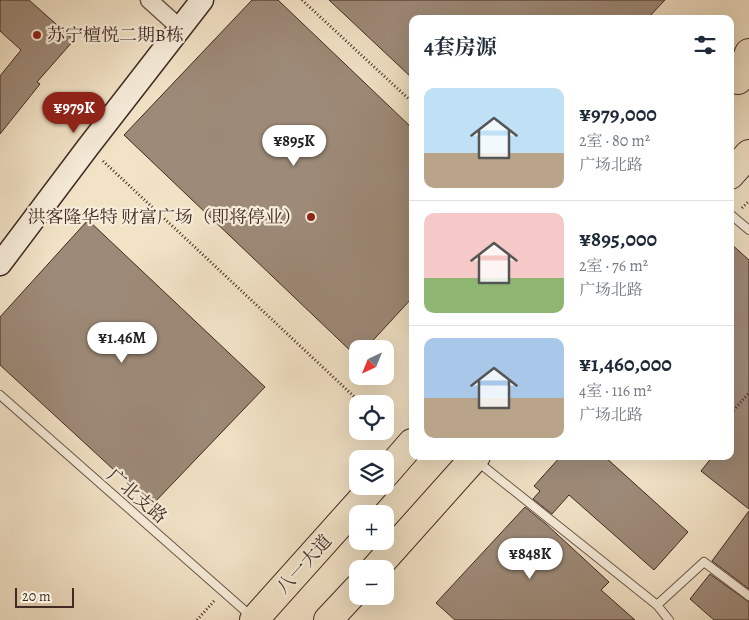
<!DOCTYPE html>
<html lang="zh">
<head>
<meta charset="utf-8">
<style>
	body { margin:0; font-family:Alegreya,"Noto Serif SC",serif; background:#f2f2f3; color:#1f2937; height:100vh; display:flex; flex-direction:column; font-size:19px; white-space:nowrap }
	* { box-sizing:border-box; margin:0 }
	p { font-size:16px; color:#747a83 }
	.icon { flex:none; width:28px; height:28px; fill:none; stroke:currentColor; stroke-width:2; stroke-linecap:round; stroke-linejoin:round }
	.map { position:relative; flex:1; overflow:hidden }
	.sheet { position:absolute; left:409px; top:15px; width:325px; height:445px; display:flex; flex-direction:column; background:#fff; border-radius:10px; box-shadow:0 5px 20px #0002 }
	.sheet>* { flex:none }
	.needle { width:32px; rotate:223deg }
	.controls { position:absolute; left:349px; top:340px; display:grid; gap:10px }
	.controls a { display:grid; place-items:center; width:45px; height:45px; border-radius:10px; background:#fff; box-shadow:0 5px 20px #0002; font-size:25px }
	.scale { position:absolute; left:15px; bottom:12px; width:59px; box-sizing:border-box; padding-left:5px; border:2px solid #402a23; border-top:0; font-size:14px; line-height:18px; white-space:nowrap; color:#402a23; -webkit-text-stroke:4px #f7eddb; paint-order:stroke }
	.price { position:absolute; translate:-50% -42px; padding:0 11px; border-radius:18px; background:#fff; color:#222; font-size:16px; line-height:32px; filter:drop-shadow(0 1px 2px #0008) }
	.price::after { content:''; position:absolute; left:50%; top:30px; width:15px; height:11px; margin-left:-8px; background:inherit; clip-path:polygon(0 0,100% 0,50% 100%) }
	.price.on { background:#8f2418; color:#fff }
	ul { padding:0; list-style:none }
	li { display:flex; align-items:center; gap:15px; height:125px; padding:0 15px }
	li+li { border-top:1px solid #e0e1e3 }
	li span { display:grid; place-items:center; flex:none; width:140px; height:100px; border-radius:10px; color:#555 }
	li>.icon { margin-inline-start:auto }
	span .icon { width:60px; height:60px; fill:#fffc; stroke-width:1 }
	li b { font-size:21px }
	h2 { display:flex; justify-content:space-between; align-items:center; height:60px; padding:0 15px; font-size:21px }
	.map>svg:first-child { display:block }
	.building { fill:#9d8a78; stroke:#402a23 }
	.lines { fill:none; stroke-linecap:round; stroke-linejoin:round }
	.lane-casing { stroke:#6c584c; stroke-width:10 }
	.street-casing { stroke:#6c584c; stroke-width:19 }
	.secondary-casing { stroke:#402a23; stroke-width:25 }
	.highway-casing { stroke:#402a23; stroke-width:30 }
	.path { stroke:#402a23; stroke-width:3; stroke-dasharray:1 2.5; stroke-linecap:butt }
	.lane { stroke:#f7eddb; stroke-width:8 }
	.street { stroke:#f7eddb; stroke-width:16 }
	.secondary { stroke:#f7eddb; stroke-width:22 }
	.highway { stroke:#f2e3c7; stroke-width:28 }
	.poi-dot { fill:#8f2418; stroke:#f7eddb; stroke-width:2 }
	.labels { text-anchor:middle; stroke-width:4.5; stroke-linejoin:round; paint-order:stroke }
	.poi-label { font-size:18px; fill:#402a23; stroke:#f7eddb; text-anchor:start }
	.street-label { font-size:18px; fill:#402a23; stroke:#f7eddb }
</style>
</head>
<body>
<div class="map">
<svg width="749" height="620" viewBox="0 0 749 620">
	<rect width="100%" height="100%" fill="#f2e3c7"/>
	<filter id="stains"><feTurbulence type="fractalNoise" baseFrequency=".004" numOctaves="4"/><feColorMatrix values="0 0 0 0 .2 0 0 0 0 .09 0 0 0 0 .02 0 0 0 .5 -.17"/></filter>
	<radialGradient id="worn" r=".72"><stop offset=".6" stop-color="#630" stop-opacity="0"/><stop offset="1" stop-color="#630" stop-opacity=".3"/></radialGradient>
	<path class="building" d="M0 0H29L74 40 37 82 40 84 0 134V76L21 50 0 31Z
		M252 0H278L412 128V298L365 349H358L357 357 124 135Z
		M329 0H665L647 19H412V78Z
		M88 220 265 387 152 505 0 365V317Z
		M730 243 749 260V509L701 471 713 456H730Z
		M561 456H604L688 532 654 570 569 495 552 514 533 499 540 491 534 486Z
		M525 507 546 524 609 582 601 590 635 620H455L436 603Z
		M749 511V589L712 561Z
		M710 574 749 602V620H714L690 599Z"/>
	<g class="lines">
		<g class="lane-casing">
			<path id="lane" d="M730 214 749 230
				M0 395 252 617
				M478 462 657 605 669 620
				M657 605 704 562 749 596"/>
		</g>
		<g class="street-casing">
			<path id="street" d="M149 0 180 28"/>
		</g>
		<g class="secondary-casing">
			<path id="secondary" d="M0 264 88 147 202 0"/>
		</g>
		<g class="highway-casing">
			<path id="highway" d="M738 80 749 53
				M730 175 749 154
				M385 474 412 443
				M375 569 476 456
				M254 620 374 486
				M328 620 358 588"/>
		</g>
		<path class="path" d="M302 0 412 102
			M103 161 362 404
			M742 208 749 201
			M731 413 749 393
			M385 426 392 432
			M197 620 215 600"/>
		<use href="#lane" class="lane"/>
		<use href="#street" class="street"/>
		<use href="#secondary" class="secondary"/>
		<use href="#highway" class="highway"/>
	</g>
	<g class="poi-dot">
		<circle cx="37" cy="35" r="5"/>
		<circle cx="311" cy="217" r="5"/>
	</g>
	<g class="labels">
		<g class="poi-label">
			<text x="47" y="41">苏宁檀悦二期B栋</text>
			<text x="301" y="223" text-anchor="end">洪客隆华特 财富广场（即将停业）</text>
		</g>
		<g class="street-label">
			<text transform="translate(137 496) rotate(41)" y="6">广北支路</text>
			<text transform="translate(304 564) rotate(-48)" y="6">八一大道</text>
		</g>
	</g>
	<rect width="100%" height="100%" filter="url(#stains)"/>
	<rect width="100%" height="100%" fill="url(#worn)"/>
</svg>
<div class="controls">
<a><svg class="needle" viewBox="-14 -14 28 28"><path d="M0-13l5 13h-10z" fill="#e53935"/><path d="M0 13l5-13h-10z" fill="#747a83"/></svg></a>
<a><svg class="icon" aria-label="locate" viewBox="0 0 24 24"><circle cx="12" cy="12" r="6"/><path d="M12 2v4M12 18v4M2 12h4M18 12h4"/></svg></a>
<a><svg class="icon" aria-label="layers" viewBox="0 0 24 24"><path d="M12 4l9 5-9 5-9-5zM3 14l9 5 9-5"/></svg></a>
<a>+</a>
<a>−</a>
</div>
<div class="scale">20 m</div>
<b class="price on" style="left:74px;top:134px">¥979K</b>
<b class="price" style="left:294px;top:167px">¥895K</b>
<b class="price" style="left:122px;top:364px">¥1.46M</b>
<b class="price" style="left:530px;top:580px">¥848K</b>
<section class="sheet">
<h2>4套房源<svg class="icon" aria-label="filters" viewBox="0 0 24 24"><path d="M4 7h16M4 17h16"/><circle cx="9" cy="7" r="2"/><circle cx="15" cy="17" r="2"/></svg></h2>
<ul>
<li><span style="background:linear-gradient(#bfe0f5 65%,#b9a48a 0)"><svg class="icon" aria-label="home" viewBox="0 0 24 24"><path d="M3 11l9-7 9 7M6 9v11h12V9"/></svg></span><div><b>¥979,000</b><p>2室 · 80 m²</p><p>广场北路</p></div></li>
<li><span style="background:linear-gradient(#f6c9c9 65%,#8fb573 0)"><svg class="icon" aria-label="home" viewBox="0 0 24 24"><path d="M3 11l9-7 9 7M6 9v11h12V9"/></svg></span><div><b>¥895,000</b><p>2室 · 76 m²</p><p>广场北路</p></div></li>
<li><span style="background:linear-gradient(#a9c7e8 60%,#b9a48a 0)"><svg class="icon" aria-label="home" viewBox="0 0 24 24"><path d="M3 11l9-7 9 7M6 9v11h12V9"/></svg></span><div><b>¥1,460,000</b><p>4室 · 116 m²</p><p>广场北路</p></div></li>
</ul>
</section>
</div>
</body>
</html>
